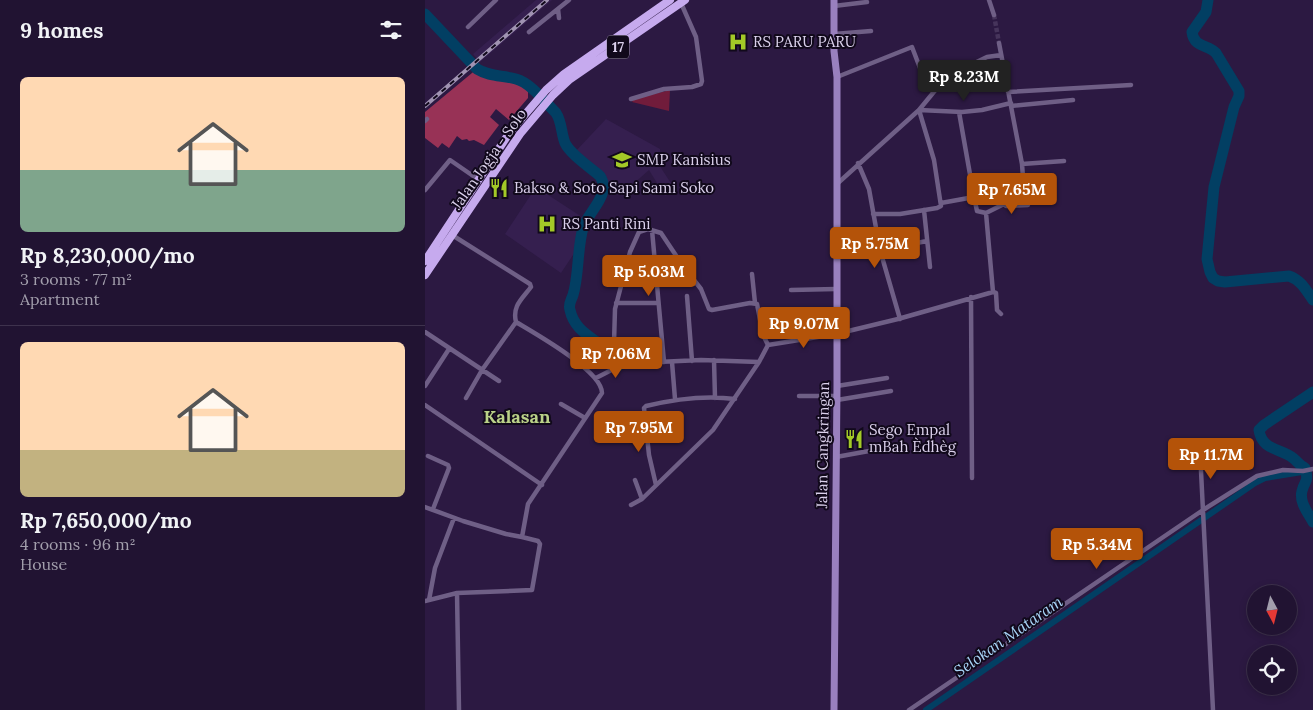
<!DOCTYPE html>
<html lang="en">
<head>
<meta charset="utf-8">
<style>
	body { margin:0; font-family:Lora,serif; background:#2d203e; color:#f1f3f6; height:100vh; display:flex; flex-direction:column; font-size:19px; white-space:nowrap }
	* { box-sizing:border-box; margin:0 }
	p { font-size:16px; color:#a29eac }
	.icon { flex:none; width:28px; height:28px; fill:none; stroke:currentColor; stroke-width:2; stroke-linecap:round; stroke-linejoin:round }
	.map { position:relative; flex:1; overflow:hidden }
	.drawer { display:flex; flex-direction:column; background:#211332; width:425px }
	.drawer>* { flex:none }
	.needle { width:32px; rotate:173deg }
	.buttons { position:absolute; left:822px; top:585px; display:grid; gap:10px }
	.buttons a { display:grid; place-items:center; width:50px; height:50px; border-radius:50%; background:#211332; box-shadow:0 2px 8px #0003,0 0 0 1px #3e324d; font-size:25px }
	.price { position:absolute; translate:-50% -42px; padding:0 11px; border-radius:5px; background:#b45309; color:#fff; font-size:16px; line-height:32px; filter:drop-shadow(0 1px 2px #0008) }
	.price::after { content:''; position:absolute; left:50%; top:30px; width:15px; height:11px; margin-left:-8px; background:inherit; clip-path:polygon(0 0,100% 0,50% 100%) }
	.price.current { background:#222; color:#fff }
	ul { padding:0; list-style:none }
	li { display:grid; align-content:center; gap:10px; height:265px; padding:0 20px }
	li+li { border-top:1px solid #3e324d }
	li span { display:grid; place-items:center; height:155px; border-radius:8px; color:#555 }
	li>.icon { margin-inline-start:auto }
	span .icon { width:90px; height:90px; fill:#fffc; stroke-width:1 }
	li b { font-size:21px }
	h2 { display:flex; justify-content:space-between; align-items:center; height:60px; padding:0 20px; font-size:21px }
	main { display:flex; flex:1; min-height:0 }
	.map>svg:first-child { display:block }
	.built { fill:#351f4f }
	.green { fill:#711c3b }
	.forest { fill:#983256 }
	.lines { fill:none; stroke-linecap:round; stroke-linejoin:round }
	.canal { stroke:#023f63; stroke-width:6 }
	.river { stroke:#023f63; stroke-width:11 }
	.minor-tunnel { stroke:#46345b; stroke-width:4.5; stroke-dasharray:4.5 2; stroke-linecap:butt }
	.minor { stroke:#6f5f86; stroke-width:4.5 }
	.secondary { stroke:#9980be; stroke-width:7 }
	.trunk { stroke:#c6aaee; stroke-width:8 }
	.rail-casing { stroke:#a093b2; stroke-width:4 }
	.rail { stroke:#11091b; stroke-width:2; stroke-dasharray:5.5; stroke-linecap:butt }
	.labels { text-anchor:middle; stroke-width:4; stroke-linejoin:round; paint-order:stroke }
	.shield { fill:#11091b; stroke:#9e94ad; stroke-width:1 }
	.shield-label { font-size:14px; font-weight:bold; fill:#dad0eb }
	.poi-label { font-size:15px; fill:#dad0eb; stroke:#11091b; text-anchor:start }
	.street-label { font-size:15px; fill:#dad0eb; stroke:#11091b }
	.water-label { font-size:16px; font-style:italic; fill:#a8d4f7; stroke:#11091b }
	.quarter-label { font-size:18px; font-weight:bold; fill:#bad188; stroke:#11091b }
</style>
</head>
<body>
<main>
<section class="drawer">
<h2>9 homes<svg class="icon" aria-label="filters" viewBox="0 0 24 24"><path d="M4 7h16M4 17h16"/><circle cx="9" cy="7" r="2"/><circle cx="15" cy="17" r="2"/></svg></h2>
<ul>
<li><span style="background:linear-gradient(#ffd9b3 60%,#7fa58c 0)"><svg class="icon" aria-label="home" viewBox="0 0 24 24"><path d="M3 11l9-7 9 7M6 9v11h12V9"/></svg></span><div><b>Rp 8,230,000/mo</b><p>3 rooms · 77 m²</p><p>Apartment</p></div></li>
<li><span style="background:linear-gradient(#ffd9b3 70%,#c2b280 0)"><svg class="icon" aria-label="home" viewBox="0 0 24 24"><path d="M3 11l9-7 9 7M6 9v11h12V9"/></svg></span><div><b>Rp 7,650,000/mo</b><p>4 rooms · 96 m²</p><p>House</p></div></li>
</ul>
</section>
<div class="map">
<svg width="888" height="710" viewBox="0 0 888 710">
	<rect width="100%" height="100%" fill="#2c1942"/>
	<path class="built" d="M111 0H127L55 62 48 54Z
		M181 119 235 149 236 168 251 191 240 196 224 170 199 192 193 193 150 152Z
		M111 187 160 219 156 230 154 246 136 273 80 234Z"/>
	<path class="green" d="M245 90 244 111 207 102 209 99Z"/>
	<path class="forest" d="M53 68H58L65 73 99 85 103 88V98L84 120 71 109 65 117 74 125 59 145 49 140 44 141 42 139 37 140 32 136 24 148 17 143 13 148 0 138V112Z"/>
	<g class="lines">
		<path class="canal" d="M501 710 830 483 840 478 877 472"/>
		<path class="river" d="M783 0 781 12 767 32C769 48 783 44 791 53L814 91V96L809 107 789 187 782 259 785 272 788 278 793 281 800 282 864 276C876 280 881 290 888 300
			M0 14 52 69C65 77 77 75 91 79 106 83 120 102 131 113 137 122 136 133 140 143 145 154 166 168 175 176 187 195 163 211 158 228 152 249 154 276 148 295 146 301 143 304 145 310 150 333 171 338 185 353 189 357 191 362 193 366
			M888 392 839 425 834 430C837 451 856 448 868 458 873 462 874 465 880 468 884 483 880 479 877 491 874 502 883 513 888 522"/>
		<path class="minor-tunnel" d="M569 15 574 43"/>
		<path class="minor" d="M564 0 569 15
			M409 6 442 2
			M133 9 134 18
			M43 27 71 0
			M104 32 144 0
			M409 34 446 31
			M412 77 487 47 495 68 517 82
			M583 92 706 85
			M206 99 239 89 267 87 276 84 277 81 271 37 256 3
			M586 106 648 100
			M494 110 537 112 557 110 586 103
			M534 112 549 197
			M0 121 2 119
			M433 163 444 189 455 250 475 319
			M597 164 639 161
			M413 183 494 110 517 82 529 73 562 57 576 55
			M0 190 25 160 54 180
			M516 203 549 197 552 211 561 213 597 195 599 191 597 164 574 43
			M578 204 581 206 603 205
			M499 210 505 267
			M561 213 568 292 571 293 572 310 576 314
			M448 214H475L512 208 516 206 509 160 494 110
			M227 230 239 362
			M455 250 502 241
			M327 274 330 303
			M366 290 411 289
			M262 296 267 361
			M546 297 547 478
			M191 303H233
			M0 332 74 381
			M343 345 411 334 473 319 568 292
			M289 360 290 398
			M202 362 189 343 190 309 205 252 214 232 223 229 236 233 258 266 276 289 284 309 287 310 325 303 332 304 338 335 343 345
			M247 362 250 399
			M171 378 202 362 211 363 276 360 334 362
			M0 386 24 349
			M412 386 462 378
			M374 396H412
			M41 398 57 370 91 322
			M412 400 466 391
			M136 404 160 418
			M0 405 117 485
			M775 451 788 710
			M3 456 23 465 24 468 8 509
			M411 457 477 445
			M210 480 217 499
			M231 485 224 455 219 408 221 406C250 399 280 395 310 399
			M206 505 217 499 288 430 334 362 343 345
			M0 507 38 521 81 534 97 537
			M32 593 34 710
			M4 600 10 568 29 518
			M0 601 32 593 107 590 115 544 113 541 97 537 103 504 177 393C177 371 111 334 91 322 87 306 97 299 106 287L105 284 27 235
			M484 710 778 510 832 476 858 470 878 471 888 469"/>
		<path class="secondary" d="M409 710 412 386V77L409 51V0"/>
		<path class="trunk" d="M0 261 85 132 121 90 139 74 245 0
			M0 275 95 134 128 95 144 80 260 0"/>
		<g class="rail-casing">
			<path id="rail" d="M0 106 122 0"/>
		</g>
		<use href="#rail" class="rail"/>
	</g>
	<defs>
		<g id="hospital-bare" transform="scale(1.5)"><path d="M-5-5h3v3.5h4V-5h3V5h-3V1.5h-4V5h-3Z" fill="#a3c927" stroke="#11091b" stroke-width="2.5" paint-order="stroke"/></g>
		<g id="school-bare" transform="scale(1.5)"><path d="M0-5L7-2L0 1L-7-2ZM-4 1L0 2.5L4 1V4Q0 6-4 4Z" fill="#a3c927" stroke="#11091b" stroke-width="2.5" paint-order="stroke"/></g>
		<g id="restaurant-bare" transform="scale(1.5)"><path d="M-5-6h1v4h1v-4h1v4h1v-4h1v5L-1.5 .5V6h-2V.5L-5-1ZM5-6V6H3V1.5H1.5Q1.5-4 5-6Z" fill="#a3c927" stroke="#11091b" stroke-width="2.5" paint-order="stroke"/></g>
	</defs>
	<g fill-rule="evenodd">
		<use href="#hospital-bare" x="313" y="42"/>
		<use href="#school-bare" x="197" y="160"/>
		<use href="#restaurant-bare" x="74" y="188"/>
		<use href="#hospital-bare" x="122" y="224"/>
		<use href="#restaurant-bare" x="429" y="439"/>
	</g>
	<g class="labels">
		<rect class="shield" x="182" y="35.5" width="22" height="23" rx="4"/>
		<g class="shield-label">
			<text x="193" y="52">17</text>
		</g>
		<g class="poi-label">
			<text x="328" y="47">RS PARU PARU</text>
			<text x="212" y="165">SMP Kanisius</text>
			<text x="89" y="193">Bakso &amp; Soto Sapi Sami Soko</text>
			<text x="137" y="229">RS Panti Rini</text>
			<text x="444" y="435">Sego Empal<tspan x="444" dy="17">mBah Èdhèg</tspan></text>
		</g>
		<g class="street-label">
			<text transform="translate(64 159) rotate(-55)" y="5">Jalan Jogja - Solo</text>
			<text transform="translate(398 445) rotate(-89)" y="5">Jalan Cangkringan</text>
		</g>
		<g class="water-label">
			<text transform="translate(583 636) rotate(-35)" y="6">Selokan Mataram</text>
		</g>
		<g class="quarter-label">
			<text x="92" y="423">Kalasan</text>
		</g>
	</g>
</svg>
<div class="buttons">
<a><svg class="needle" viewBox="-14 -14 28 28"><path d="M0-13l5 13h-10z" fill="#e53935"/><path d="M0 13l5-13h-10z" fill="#a29eac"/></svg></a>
<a><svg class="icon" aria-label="locate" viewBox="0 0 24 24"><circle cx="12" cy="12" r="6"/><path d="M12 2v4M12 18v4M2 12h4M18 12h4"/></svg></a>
</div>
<b class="price current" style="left:539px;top:102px">Rp 8.23M</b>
<b class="price" style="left:587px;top:215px">Rp 7.65M</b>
<b class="price" style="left:450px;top:269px">Rp 5.75M</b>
<b class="price" style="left:224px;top:297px">Rp 5.03M</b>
<b class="price" style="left:379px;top:349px">Rp 9.07M</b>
<b class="price" style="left:191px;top:379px">Rp 7.06M</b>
<b class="price" style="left:214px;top:453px">Rp 7.95M</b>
<b class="price" style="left:786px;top:480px">Rp 11.7M</b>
<b class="price" style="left:672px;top:570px">Rp 5.34M</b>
</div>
</main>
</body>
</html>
